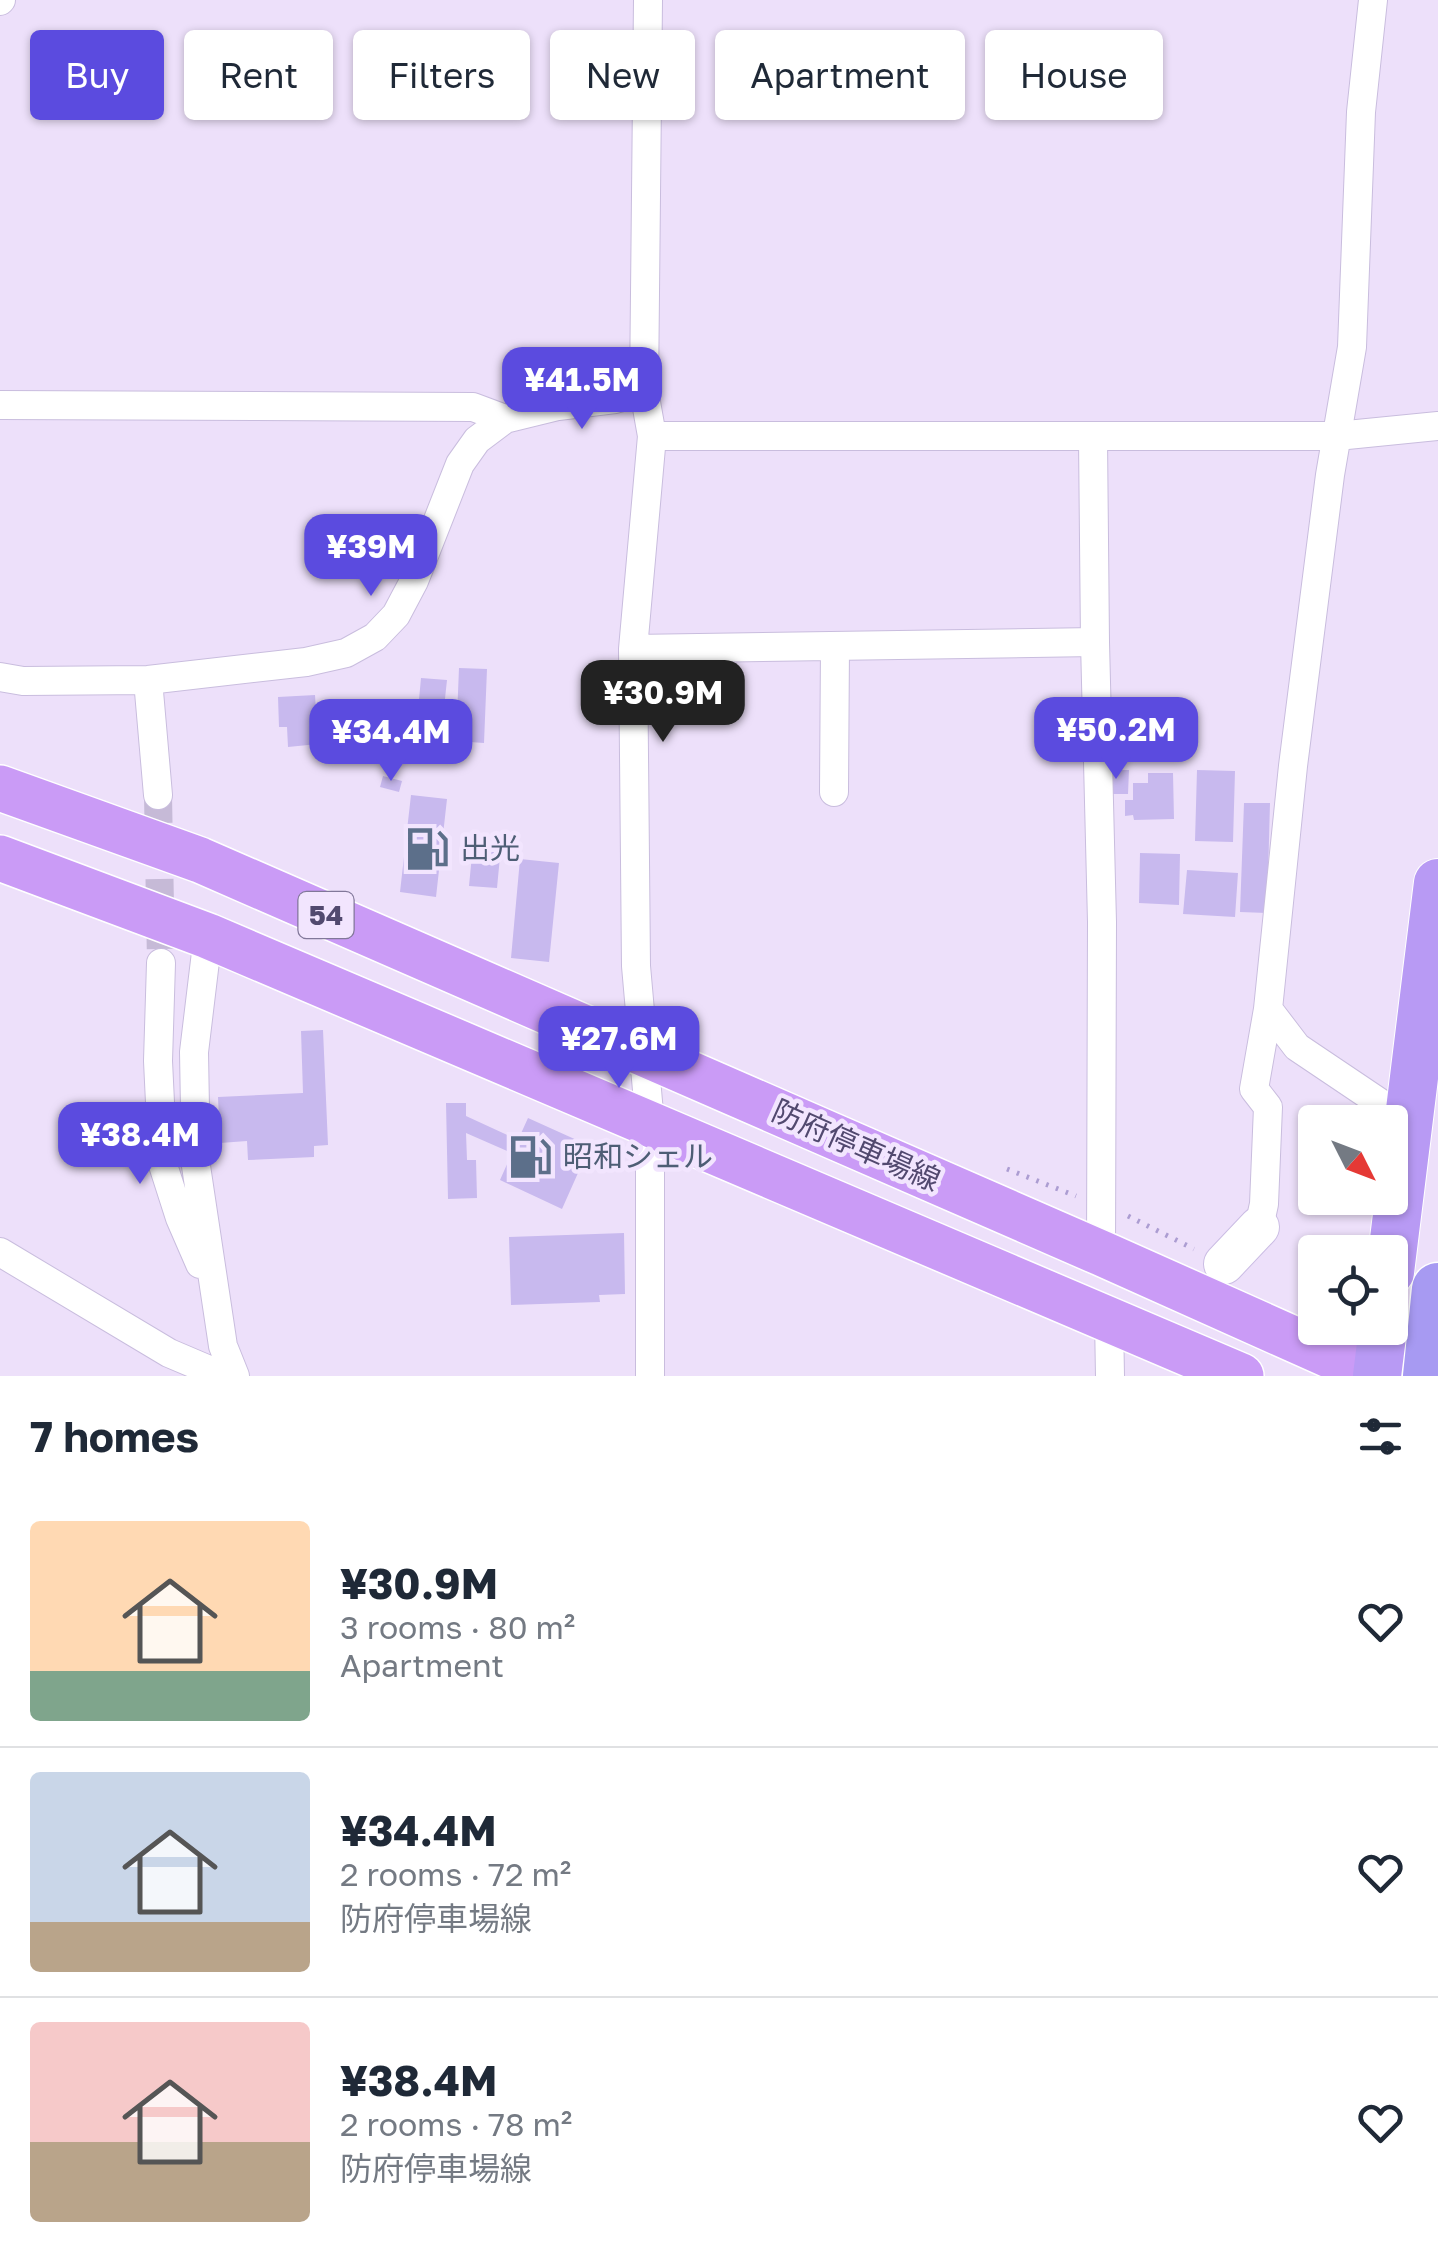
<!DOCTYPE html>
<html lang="en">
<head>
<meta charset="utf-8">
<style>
	body { margin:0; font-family:"Golos Text","Noto Sans JP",sans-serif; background:#f6f6f7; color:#1f2937; height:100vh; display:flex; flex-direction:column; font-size:38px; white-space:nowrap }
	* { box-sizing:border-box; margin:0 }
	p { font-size:32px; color:#747a83 }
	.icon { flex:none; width:55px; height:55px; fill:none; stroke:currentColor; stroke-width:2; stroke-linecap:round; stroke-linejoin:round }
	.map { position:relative; height:1376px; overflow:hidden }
	.drawer { display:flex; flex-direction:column; background:#fff; flex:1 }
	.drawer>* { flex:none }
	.banner { position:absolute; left:30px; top:30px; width:1380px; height:90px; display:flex; gap:20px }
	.needle { width:65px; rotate:132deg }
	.buttons { position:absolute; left:1298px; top:1105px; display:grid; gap:20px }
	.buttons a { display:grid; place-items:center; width:110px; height:110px; border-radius:10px; background:#fff; box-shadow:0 2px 8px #0004; font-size:50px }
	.price { position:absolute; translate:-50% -85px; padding:0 22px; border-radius:20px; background:#5b4bdf; color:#fff; font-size:32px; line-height:65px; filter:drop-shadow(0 2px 5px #0008) }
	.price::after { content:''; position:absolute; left:50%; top:60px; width:30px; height:22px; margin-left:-15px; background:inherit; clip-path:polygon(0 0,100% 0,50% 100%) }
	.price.on { background:#222; color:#fff }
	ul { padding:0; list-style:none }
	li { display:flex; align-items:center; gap:30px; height:250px; padding:0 30px }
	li+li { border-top:2px solid #e0e1e3 }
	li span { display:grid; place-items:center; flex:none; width:280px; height:200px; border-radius:10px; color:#555 }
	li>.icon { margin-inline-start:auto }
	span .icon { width:120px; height:120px; fill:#fffc; stroke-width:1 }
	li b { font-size:42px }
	h2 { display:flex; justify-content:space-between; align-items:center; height:120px; padding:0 30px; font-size:42px }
	.chip { padding:0 35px; border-radius:10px; background:#fff; box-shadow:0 2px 8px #0004; font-size:35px; line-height:90px }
	.chip.on { background:#5b4bdf; color:#fff }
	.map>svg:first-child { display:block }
	.building { fill:#c8b9ee }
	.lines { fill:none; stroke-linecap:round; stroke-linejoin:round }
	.minor-tunnel { stroke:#c6bad7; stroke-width:28; stroke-dasharray:28 14; stroke-linecap:butt }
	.minor-casing { stroke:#c9bdde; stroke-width:30 }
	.secondary-casing { stroke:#cbbde4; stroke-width:42 }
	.primary-casing { stroke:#fff; stroke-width:48 }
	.trunk-casing { stroke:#fff; stroke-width:50 }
	.motorway-casing { stroke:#fff; stroke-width:55 }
	.path { stroke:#ac9dd2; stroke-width:5; stroke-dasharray:2.5 8; stroke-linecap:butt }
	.minor { stroke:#fff; stroke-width:28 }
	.secondary { stroke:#fff; stroke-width:40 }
	.primary { stroke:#ca9bf6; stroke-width:45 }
	.trunk { stroke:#b89af4; stroke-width:48 }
	.motorway { stroke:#a79af2; stroke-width:52 }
	.labels { text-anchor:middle; stroke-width:9; stroke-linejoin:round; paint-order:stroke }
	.shield { fill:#f2e5fe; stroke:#82789a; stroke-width:2.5 }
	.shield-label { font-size:28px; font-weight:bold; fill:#52496f }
	.service-label { font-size:30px; fill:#4e5e75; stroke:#f2e5fe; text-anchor:start }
	.street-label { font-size:30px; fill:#52496f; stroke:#f2e5fe }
</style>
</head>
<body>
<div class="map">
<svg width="1438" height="1376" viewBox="0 0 1438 1376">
	<rect width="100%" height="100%" fill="#ede0fa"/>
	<path class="building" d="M459 668 487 669 484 743 456 741Z
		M421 678 447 680 440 745 415 743Z
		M315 695 318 744 288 747 287 727H279L278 697Z
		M385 703 411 706 407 751 381 748Z
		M1105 770H1129L1128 794H1104Z
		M1197 770 1235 771 1233 842 1195 841Z
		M1148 773H1173L1174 819 1134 820 1133 815 1125 816V800H1133V783H1148Z
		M383 776 402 781 399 792 380 787Z
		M411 795 447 799 436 897 400 892Z
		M1244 803H1270L1267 913 1240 912Z
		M473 844 501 846 497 888 469 886Z
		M1140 853 1180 854 1179 905 1139 903Z
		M520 859 559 863 549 962 511 958Z
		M1187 870 1238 873 1235 917 1183 914Z
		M323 1030 328 1145 314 1146V1157L248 1160 247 1141 220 1143 218 1097 303 1093 301 1031Z
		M446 1103H466V1116L518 1140 528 1118 590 1146 562 1209 500 1180 512 1153 466 1133 467 1160H476L477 1198 448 1199Z
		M624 1233 625 1294 599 1295 600 1302 511 1305 509 1237Z"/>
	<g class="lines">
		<path class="minor-tunnel" d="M158 795 161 963"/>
		<g class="minor-casing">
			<path id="minor" d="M648 0 644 391 652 436 633 649 636 966 650 1124V1376
				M0 1 1 0
				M0 405 473 407 505 419
				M652 436H1337L1438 426
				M1093 437 1095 642 1102 922 1101 1253
				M633 649 1095 642
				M0 677 23 681 148 680 306 662 346 653 375 637 396 615 414 581 460 464 477 440 505 419 558 406 615 399 644 391
				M148 680 158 795
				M834 792 835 646
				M208 936 194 1052 196 1166 223 1346 235 1376
				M161 963 158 1061 163 1165 180 1218 200 1264
				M1268 1009 1297 1047 1410 1123
				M1259 1227 1264 1204 1268 1107 1254 1089 1268 1009 1293 766 1330 475 1352 347 1361 112 1373 0
				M0 1252 169 1353 223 1376
				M1109 1319 1110 1376"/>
		</g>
		<g class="secondary-casing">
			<path id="secondary" d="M1224 1264 1259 1227"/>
		</g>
		<g class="primary-casing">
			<path id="primary" d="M0 788 200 860 1101 1253 1376 1376
				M0 858 208 936 1241 1376"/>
		</g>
		<g class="trunk-casing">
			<path id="trunk" d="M1390 1272 1438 883
				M1377 1376 1383 1328"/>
		</g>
		<g class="motorway-casing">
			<path id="motorway" d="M1429 1376 1438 1289"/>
		</g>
		<path class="path" d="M1007 1169 1076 1196
			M1128 1216 1194 1249"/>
		<use href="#minor" class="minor"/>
		<use href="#secondary" class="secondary"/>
		<use href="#primary" class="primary"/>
		<use href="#trunk" class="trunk"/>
		<use href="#motorway" class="motorway"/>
	</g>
	<defs>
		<g id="fuel-bare" transform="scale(3.45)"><path d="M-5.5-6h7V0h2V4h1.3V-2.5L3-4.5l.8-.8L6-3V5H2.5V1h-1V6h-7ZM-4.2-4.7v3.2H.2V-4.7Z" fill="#5c6f8a" stroke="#f2e5fe" stroke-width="2.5" paint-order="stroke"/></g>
	</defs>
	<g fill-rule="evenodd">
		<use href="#fuel-bare" x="427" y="849"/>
		<use href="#fuel-bare" x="530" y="1157"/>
	</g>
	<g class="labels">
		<rect class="shield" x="298.5" y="892" width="55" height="46" rx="8"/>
		<g class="shield-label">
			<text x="326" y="925">54</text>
		</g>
		<g class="service-label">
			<text x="460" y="859">出光</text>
			<text x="563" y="1167">昭和シェル</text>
		</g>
		<g class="street-label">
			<text transform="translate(856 1146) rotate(24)" y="10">防府停車場線</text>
		</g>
	</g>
</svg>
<div class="buttons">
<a><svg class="needle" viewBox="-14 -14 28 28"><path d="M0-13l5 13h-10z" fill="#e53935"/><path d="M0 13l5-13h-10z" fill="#747a83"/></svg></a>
<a><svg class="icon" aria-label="locate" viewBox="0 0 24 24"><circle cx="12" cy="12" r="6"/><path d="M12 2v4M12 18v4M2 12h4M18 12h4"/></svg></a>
</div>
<b class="price" style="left:582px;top:432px">¥41.5M</b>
<b class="price" style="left:371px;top:599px">¥39M</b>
<b class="price on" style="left:663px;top:745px">¥30.9M</b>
<b class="price" style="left:1116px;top:782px">¥50.2M</b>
<b class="price" style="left:391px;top:784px">¥34.4M</b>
<b class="price" style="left:619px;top:1091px">¥27.6M</b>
<b class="price" style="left:140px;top:1187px">¥38.4M</b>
<div class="banner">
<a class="chip on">Buy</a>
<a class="chip">Rent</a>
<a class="chip">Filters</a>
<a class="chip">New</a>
<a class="chip">Apartment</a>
<a class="chip">House</a>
</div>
</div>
<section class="drawer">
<h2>7 homes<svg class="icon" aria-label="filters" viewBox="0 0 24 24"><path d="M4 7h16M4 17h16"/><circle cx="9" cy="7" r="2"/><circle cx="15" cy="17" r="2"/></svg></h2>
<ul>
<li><span style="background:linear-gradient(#ffd9b3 75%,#7fa58c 0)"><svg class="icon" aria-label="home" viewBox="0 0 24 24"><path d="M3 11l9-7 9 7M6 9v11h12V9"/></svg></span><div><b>¥30.9M</b><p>3 rooms · 80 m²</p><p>Apartment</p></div><svg class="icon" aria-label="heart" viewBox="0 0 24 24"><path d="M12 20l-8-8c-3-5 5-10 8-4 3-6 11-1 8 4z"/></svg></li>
<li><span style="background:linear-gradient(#c9d6e8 75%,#b9a48a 0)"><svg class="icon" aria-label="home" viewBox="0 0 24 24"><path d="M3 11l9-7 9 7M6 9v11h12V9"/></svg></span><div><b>¥34.4M</b><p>2 rooms · 72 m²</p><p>防府停車場線</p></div><svg class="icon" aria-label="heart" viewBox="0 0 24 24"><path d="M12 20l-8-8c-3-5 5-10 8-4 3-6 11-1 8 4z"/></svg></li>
<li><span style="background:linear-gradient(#f6c9c9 60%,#b9a48a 0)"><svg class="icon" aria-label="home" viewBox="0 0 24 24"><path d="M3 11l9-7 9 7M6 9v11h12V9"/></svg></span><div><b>¥38.4M</b><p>2 rooms · 78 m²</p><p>防府停車場線</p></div><svg class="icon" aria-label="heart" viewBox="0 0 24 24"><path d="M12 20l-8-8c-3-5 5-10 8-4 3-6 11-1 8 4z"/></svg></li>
</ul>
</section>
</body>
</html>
